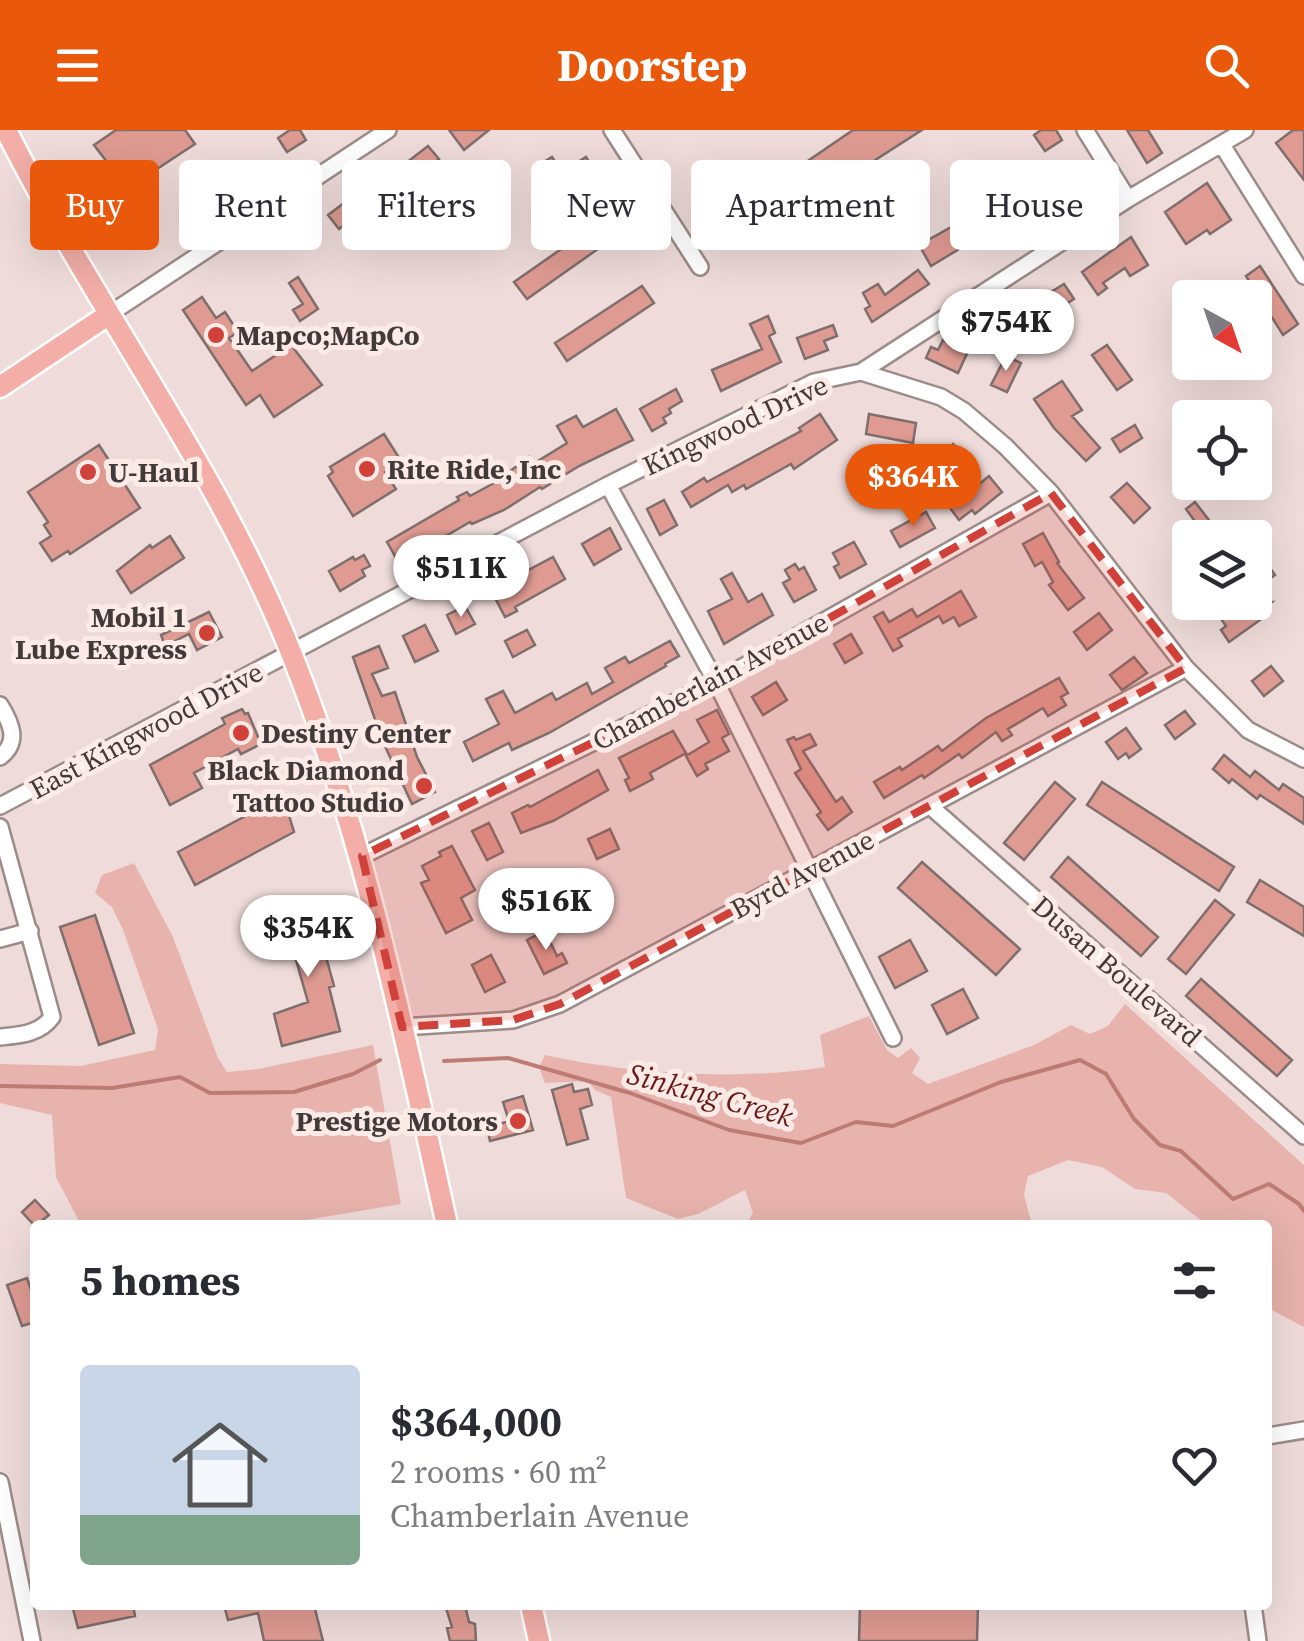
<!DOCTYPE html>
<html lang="en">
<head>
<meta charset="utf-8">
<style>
	body { margin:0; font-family:"Source Serif 4",serif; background:#f2f2f3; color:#2b2b33; height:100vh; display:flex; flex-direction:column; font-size:38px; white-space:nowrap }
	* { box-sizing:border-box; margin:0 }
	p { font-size:32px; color:#7c7c81 }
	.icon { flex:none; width:55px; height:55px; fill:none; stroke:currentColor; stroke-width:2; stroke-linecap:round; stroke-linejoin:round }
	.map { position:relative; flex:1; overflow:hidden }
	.panel { position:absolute; left:30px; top:1090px; width:1242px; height:390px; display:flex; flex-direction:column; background:#fff; border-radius:10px; box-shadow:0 10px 40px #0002 }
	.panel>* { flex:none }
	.hud { position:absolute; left:30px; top:30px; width:1245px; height:90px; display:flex; gap:20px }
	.needle { width:65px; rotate:140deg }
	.buttons { position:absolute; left:1172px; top:150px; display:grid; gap:20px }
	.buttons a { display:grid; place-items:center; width:100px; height:100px; border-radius:10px; background:#fff; box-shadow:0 10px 40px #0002; font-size:50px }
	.price { position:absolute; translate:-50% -85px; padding:0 22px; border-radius:35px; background:#fff; color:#222; font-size:32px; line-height:65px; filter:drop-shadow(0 2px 5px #0008) }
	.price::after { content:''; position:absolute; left:50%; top:60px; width:30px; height:22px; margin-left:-15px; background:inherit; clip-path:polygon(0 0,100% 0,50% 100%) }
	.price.on { background:#ea580c; color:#fff }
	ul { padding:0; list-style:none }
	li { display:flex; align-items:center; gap:30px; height:250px; padding:0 50px }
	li+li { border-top:2px solid #e1e1e2 }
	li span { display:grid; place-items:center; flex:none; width:280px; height:200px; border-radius:10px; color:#555 }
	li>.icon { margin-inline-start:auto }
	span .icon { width:120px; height:120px; fill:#fffc; stroke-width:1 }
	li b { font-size:42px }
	h2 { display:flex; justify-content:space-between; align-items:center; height:120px; padding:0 50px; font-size:42px }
	.chip { padding:0 35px; border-radius:10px; background:#fff; box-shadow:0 10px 40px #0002; font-size:35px; line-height:90px }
	.chip.on { background:#ea580c; color:#fff }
	header { display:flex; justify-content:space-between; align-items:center; height:130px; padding:0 50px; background:#ea580c; color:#fff; font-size:45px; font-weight:700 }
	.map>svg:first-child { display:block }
	.green { fill:#e7b3ac }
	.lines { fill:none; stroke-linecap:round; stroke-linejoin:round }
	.stream { stroke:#bd7b73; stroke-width:4 }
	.building { fill:#df9b92; stroke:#7e6e6c; stroke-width:2.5 }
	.minor-casing { stroke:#9c8c89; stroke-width:20 }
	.major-casing { stroke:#fff; stroke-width:25 }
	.minor { stroke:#fff; stroke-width:15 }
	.major { stroke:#f2aea7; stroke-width:20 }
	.marked { fill:#cf4139; fill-opacity:0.2; stroke:#cf4139; stroke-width:8; stroke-dasharray:20 12; stroke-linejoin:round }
	.poi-dot { fill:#cf4139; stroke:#fceae7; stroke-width:4 }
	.labels { text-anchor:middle; stroke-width:10; stroke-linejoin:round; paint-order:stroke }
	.poi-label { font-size:28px; font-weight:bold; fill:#423a39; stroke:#fceae7; text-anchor:start }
	.street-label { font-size:28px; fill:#423a39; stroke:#fceae7 }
	.water-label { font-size:30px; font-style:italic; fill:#6a1916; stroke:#fceae7 }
</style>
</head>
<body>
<header><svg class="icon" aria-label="menu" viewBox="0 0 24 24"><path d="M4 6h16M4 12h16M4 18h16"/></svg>Doorstep<svg class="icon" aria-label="search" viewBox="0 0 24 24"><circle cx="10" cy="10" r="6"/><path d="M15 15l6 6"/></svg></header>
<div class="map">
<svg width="1304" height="1511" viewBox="0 0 1304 1511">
	<rect width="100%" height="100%" fill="#efdcda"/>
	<path class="green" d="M134 733 173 807 218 928 227 942 258 939 373 915 401 1074 277 1095H81L56 1047 52 985 0 973V934L81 936 155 920 158 899 123 800 112 777 95 763 102 745Z
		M1125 874 1304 1035V1197L1268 1178V1095H1207L1166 1063 1135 1059 1102 1037 1068 1030 1028 1046 1024 1065 1032 1095H746L753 1083 745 1060 698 1084 678 1089 626 1068 611 967 595 960 588 951 545 953 539 937 545 925C630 944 739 951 825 937L820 905 869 886 887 920 898 928 911 918 920 928 912 943 928 954 1034 915 1071 895 1090 904 1108 896Z"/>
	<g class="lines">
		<path class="stream" d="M444 931 508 928 630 963 729 1000 801 1013 856 992 893 996 1001 952 1080 930 1106 944 1134 989 1160 1015 1181 1021 1233 1069 1269 1054 1299 1074 1304 1081
			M0 956 112 958 180 947 210 963 294 962 353 944 380 930"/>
	</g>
	<path class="building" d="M116 0H185L195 14 148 45 151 48 124 66 105 38 110 36 94 15Z
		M290 0H300L306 10 287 22 278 8Z
		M449 0H489L464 20Z
		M853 0H922L757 106 739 78Z
		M1041 0H1056L1062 10 1045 21 1034 5Z
		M1127 0H1148L1162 23 1147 33Z
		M1293 0H1304V50L1276 13Z
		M428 16 439 29 379 71 378 69 339 99 328 85 381 45 383 48 392 44Z
		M552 27 562 42 586 27 598 46 561 70 539 35Z
		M1086 34 1100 53 1090 61 1086 56 1056 79 1027 93 1029 96 1008 112 1006 109 1001 113 990 99 1055 46 1061 53Z
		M1207 53 1231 90 1210 104 1207 100 1186 114 1165 82Z
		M964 75 984 104 931 136 919 115 962 91 955 82Z
		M617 80 629 97 527 169 514 152Z
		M1131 107 1148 135 1130 146 1125 138 1103 153 1107 158 1098 165 1082 142Z
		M1260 136 1298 194 1283 205 1246 146Z
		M918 140 929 154 872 192 865 179 870 176 863 163 878 154 885 165Z
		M298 147 318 179 300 191 293 180 303 174 289 153Z
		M1064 154 1074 169 1022 203 1012 186Z
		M642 156 654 173 567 231 555 213Z
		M202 167 216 188 225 182 238 202 229 208 252 241 291 215 322 255 274 287 260 265 246 275 183 180Z
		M768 186 775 203 769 206 781 232 721 261 712 240 762 219 750 194Z
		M833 195 837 206 824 211 828 220 805 229 797 208Z
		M955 208 971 215 958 243 926 228 931 217 938 220 943 210 952 214Z
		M1107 215 1132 250 1117 260 1092 225Z
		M1006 226 1021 233 1007 262 991 255Z
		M1062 251 1082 280 1072 286 1100 318 1086 331 1054 298 1034 269Z
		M676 259 682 271 669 279 671 283 663 288 666 293 652 301 640 279Z
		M616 279 633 310 579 336 542 359 540 357 504 380 472 394 470 392 399 433 387 412 459 370 457 367 467 362 470 366 494 353 529 327 533 334 567 313 557 296 576 286 583 297Z
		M820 284 837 310 794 339 791 334 746 359 744 355 732 362 728 355 691 377 682 362 704 348 707 352 801 301 799 298Z
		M869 284 916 293 913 313 866 304Z
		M1135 295 1142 308 1120 322 1112 309Z
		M384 304 401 331 385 342 396 359 353 386 328 346 333 342 330 337Z
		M953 314 968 329 945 352 930 338Z
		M99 315 140 378 70 424 68 421 52 431 40 413 51 406 44 395 48 392 28 362Z
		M989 346 1002 362 975 384 972 380 959 390 950 378Z
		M1127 353 1150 378 1134 393 1111 367Z
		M664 370 677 395 660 405 647 379Z
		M1195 372 1212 394 1202 401 1186 379Z
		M926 382 935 398 900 417 891 401Z
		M610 398 621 419 594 435 582 414Z
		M1043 403 1059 432 1057 433 1084 468 1068 480 1049 455 1053 452 1042 432 1035 436 1023 414Z
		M170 406 184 428 131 463 117 441 150 415 152 418Z
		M854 412 866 434 840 448 834 437 839 434 833 423Z
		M364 425 370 436 362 440 365 446 340 461 329 441 353 427 355 430Z
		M553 427 565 449 515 477 517 481 505 487 491 460Z
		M1264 430 1275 445 1255 459V437Z
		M795 434 799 440 804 437 816 460 794 472 783 453 790 449 785 440Z
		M732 443 748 472 762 464 773 485 724 514 708 481 732 469 721 449Z
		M961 461 976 487 959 496 954 487 943 493 939 486 898 509 902 516 893 521 874 487 883 482 889 492 912 479 917 487Z
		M1209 472H1272L1256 484 1260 490 1229 512 1221 500 1226 496Z
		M465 476 475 494 456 504 447 485Z
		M209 482 222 507 197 520 189 504 165 516 161 505Z
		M1099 483 1112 500 1087 520 1074 502Z
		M425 495 438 521 415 532 403 506Z
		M527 500 535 515 513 527 505 511Z
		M851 504 862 523 845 533 834 514Z
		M670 511 679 526 665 534 666 536 549 603 512 620 509 613 473 631 464 612 499 594 486 569 503 561 515 583 552 563 556 570 587 553 592 564 613 552 605 538 625 527 629 533Z
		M379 516 388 538 372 544 382 566 395 562 417 627 435 662 412 674 383 612 353 527Z
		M1134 527 1147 543 1122 560 1110 545Z
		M1271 536 1283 551 1264 566 1252 551Z
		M1059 548 1068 563 1061 567 1066 575 1048 586 1043 578 1008 599 1012 605 1002 611 996 602 962 628 959 624 924 648 922 645 884 668 874 652 900 637 902 640 938 616 942 621 986 588Z
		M776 552 787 570 763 585 752 567Z
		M242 579 245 584 248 583 261 614 241 624 238 619 194 643 202 658 170 675 150 635 225 594 222 588Z
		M717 580 729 604 722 608 729 621 705 634 708 639 697 646 686 626 709 612 697 590Z
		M1185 581 1195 594 1175 609 1165 595Z
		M1126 598 1141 619 1129 628 1126 623 1118 629 1106 612Z
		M673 601 686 623 650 643 653 649 630 661 625 650 629 648 619 628Z
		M810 604 816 615 803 621 836 672 842 667 852 682 828 700 817 685 821 682 795 643 801 639 787 610 794 607 796 610Z
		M1224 625 1250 647 1255 641 1279 660 1283 654 1304 668V694L1260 665 1257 669 1232 649 1229 653 1213 639Z
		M598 640 608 660 553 691 521 703 512 683 528 675 530 677Z
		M1055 652 1075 669 1024 730 1004 713Z
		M1102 652 1234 737 1219 761 1087 675Z
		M283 666 294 702 195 755 178 722Z
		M489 693 503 722 487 730 472 701Z
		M610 699 619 719 597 729 588 709Z
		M452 716 475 760 461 768 472 790 446 803 421 753 429 750 422 736 441 726 439 722Z
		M1068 727 1158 807 1141 826 1051 747Z
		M922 732 1020 819 996 845 898 758Z
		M1260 750 1304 777V806L1247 772Z
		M310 768 334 856 329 857 340 901 282 916 274 884 308 872 281 777Z
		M1215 770 1234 785 1186 844 1168 829Z
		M95 785 134 903 99 915 60 797Z
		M545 801 557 826 562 823 567 833 544 844 527 810Z
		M910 810 927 841 895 858 879 827Z
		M491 825 505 852 485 862 472 835Z
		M1201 849 1292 930 1277 946 1186 866Z
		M963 859 978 888 947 904 932 875Z
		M572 954 574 962 588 959 592 975 580 979 588 1009 567 1015 552 960Z
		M523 966 533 1000 490 1011 487 998 509 991 503 972Z
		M35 1070 49 1085 35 1096 22 1082Z
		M27 1148 32 1163 35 1162V1192L22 1196 7 1155Z
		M72 1475H133L135 1486 78 1498Z
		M224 1475H314L323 1511H264L258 1483 228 1490Z
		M445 1475H465L469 1492 475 1494 476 1511H450L447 1498 452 1497Z
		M860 1475H978L977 1511H859Z"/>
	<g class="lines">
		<g class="minor-casing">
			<path id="minor" d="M612 0 700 137
				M1085 0 1128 69
				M1222 15 1304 146
				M108 185 388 0
				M861 242 1128 69 1245 0
				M608 355 716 552 893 908
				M0 575C11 593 20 612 0 627
				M0 676 608 355 814 252 861 242 941 267 964 281 1005 316 1051 363 1186 538 1248 600 1304 629
				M930 676 1304 1006
				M0 697 52 887C40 904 20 905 0 907
				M362 726 716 552 1051 363
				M0 809 30 801
				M402 897 513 890 560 874 1186 538
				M1268 1306 1304 1300
				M0 1352 32 1511
				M1253 1475 1258 1511"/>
		</g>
		<g class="major-casing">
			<path id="major" d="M6 0C95 178 219 340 292 525 365 709 404 903 447 1095
				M0 257 108 185
				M531 1475 539 1511"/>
		</g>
		<use href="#minor" class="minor"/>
		<use href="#major" class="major"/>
	</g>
	<path class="marked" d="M1051 363 1186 538 560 874 513 890 402 897 362 726 716 552Z"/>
	<g class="poi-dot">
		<circle cx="216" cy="205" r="10"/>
		<circle cx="367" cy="339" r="10"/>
		<circle cx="88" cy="342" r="10"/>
		<circle cx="207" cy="503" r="10"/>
		<circle cx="241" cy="603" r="10"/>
		<circle cx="424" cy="656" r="10"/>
		<circle cx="518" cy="991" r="10"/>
	</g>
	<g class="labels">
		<g class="poi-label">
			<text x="236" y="215">Mapco;MapCo</text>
			<text x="387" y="349">Rite Ride, Inc</text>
			<text x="108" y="352">U-Haul</text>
			<text x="187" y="497" text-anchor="end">Mobil 1<tspan x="187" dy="32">Lube Express</tspan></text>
			<text x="261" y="613">Destiny Center</text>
			<text x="404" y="650" text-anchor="end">Black Diamond<tspan x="404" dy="32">Tattoo Studio</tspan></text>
			<text x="498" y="1001" text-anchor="end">Prestige Motors</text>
		</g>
		<g class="street-label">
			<text transform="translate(735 295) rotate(-25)" y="10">Kingwood Drive</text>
			<text transform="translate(710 551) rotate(-28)" y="10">Chamberlain Avenue</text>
			<text transform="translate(146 600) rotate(-28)" y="10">East Kingwood Drive</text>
			<text transform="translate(802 744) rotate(-28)" y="10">Byrd Avenue</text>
			<text transform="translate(1117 841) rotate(41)" y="10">Dusan Boulevard</text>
		</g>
		<g class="water-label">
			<text transform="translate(710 965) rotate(15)" y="10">Sinking Creek</text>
		</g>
	</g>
</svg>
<div class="buttons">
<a><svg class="needle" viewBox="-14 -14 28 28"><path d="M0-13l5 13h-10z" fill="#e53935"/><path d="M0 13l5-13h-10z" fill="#7c7c81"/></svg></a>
<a><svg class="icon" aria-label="locate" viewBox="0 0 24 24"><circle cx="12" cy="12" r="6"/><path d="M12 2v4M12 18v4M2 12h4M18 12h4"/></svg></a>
<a><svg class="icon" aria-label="layers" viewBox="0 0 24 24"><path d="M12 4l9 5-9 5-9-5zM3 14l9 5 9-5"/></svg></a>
</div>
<b class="price" style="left:1006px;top:244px">$754K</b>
<b class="price on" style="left:913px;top:399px">$364K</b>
<b class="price" style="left:461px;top:490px">$511K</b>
<b class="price" style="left:546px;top:823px">$516K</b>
<b class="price" style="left:308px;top:850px">$354K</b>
<div class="hud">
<a class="chip on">Buy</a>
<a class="chip">Rent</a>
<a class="chip">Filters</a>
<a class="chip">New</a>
<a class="chip">Apartment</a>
<a class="chip">House</a>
</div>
<section class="panel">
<h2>5 homes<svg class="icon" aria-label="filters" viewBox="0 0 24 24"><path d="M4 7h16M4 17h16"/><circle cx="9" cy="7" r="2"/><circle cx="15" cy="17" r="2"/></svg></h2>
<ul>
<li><span style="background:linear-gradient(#c9d6e8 75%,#7fa58c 0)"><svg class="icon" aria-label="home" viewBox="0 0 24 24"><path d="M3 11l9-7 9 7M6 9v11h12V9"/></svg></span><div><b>$364,000</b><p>2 rooms · 60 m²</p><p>Chamberlain Avenue</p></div><svg class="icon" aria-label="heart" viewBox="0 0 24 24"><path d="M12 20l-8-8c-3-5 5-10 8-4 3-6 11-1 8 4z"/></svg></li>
</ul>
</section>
</div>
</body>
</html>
